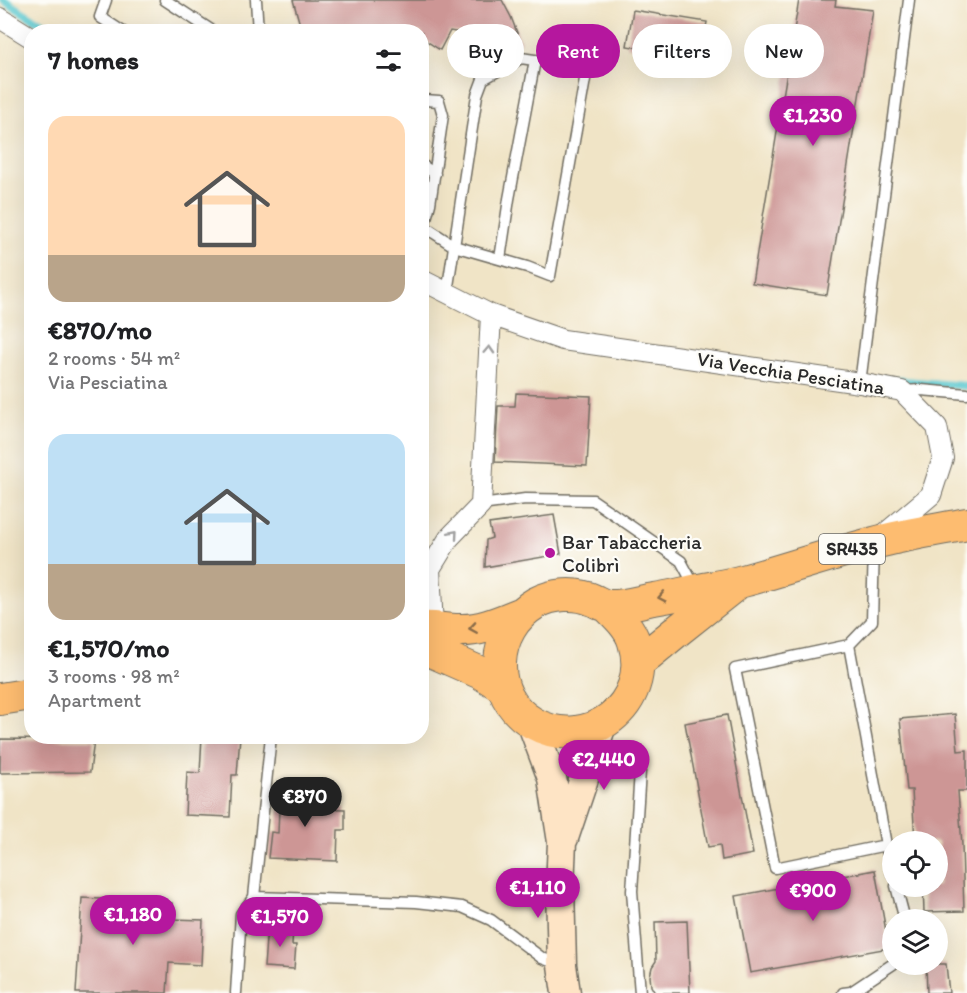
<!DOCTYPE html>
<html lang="en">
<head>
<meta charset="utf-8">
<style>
	body { margin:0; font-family:Itim,sans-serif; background:#f2f2f2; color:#202124; height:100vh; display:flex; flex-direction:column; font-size:22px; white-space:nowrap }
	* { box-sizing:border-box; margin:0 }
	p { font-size:20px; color:#757577 }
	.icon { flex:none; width:33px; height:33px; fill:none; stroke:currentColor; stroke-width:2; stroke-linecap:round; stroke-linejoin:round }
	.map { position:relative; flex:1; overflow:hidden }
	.sheet { position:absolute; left:24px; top:24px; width:405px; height:720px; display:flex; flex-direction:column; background:#fff; border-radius:24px; box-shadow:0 6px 24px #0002 }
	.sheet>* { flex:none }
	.hud { position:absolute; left:447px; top:24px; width:429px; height:54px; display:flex; gap:12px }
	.buttons { position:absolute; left:882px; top:831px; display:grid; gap:12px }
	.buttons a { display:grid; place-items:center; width:66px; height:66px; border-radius:50%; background:#fff; box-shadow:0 6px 24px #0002; font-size:30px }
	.price { position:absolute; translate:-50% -51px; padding:0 14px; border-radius:21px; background:#b5179e; color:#fff; font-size:20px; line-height:39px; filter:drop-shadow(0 2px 3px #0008) }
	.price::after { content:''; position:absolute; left:50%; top:36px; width:18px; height:14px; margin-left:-9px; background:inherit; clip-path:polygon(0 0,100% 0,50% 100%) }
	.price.active { background:#222; color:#fff }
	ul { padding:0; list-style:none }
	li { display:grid; align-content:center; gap:12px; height:318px; padding:0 24px }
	li span { display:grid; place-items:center; height:186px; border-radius:18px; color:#555 }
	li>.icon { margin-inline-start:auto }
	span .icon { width:108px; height:108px; fill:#fffc; stroke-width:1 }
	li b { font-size:26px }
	h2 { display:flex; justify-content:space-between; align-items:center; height:72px; padding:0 24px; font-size:26px }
	.tag { padding:0 21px; border-radius:27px; background:#fff; box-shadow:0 6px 24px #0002; font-size:21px; line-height:54px }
	.tag.active { background:#b5179e; color:#fff }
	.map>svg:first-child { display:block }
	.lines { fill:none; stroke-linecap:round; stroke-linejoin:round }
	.stream { stroke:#5ac8cf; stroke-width:8 }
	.building { fill:#cd9695 }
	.service-casing { stroke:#706c61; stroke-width:13 }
	.minor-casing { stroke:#706c61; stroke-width:22 }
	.secondary-casing { stroke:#706c61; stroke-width:31 }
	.primary-casing { stroke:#706c61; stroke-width:34 }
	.service { stroke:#fff; stroke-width:10 }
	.minor { stroke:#fff; stroke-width:20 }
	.secondary { stroke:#fee4c5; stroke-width:28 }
	.primary { stroke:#fdbc6f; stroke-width:32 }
	.oneway { stroke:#a0a0a0 }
	.oneway2 { stroke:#8a6c4a }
	.poi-dot { fill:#b5179e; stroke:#fdfcf7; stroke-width:2 }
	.labels { text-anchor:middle; stroke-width:4.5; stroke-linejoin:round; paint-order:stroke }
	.shield { fill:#fdfcf7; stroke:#6a6a68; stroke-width:1.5 }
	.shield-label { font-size:18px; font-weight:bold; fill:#2b2b2b }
	.street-label { font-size:20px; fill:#2b2b2b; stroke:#fdfcf7 }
	.poi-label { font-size:20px; fill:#2b2b2b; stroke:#fdfcf7; text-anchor:start }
</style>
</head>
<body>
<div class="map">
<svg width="967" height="993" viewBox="0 0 967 993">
	<rect width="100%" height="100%" fill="#fdfcf7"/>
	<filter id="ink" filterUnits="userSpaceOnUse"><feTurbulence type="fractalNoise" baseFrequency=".0167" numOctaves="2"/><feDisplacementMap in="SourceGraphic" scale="12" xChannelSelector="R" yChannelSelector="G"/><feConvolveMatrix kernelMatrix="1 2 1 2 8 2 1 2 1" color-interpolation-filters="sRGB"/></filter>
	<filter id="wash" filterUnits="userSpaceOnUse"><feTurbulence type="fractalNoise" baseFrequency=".008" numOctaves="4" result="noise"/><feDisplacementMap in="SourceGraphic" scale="24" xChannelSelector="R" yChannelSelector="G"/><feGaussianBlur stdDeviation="1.35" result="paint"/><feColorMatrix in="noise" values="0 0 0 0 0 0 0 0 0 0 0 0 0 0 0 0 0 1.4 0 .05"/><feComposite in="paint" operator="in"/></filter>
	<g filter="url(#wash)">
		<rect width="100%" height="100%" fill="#f0e4c6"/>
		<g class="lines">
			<path class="stream" d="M3 0 55 32
				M891 380 967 386"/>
		</g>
		<g id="blocks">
			<path class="building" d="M293 0H502L511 17 521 43 450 31 440 50 422 38V32H302Z
				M799 0H836L835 6 873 10 827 295 752 283Z
				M633 10 707 22 700 59 627 46Z
				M516 393 591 396 587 466 495 462 498 406H515Z
				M554 515 561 554 485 567 486 540 492 538 489 524Z
				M955 714 958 751 967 750V791H958L962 845 964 911 924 912 923 886H938V842H915L912 790H907L900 719Z
				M727 715 753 854 722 860 720 845 708 847 685 723Z
				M202 736H240L237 775H232L230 817 185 815 187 772 200 773Z
				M0 739 94 740 90 772 0 773Z
				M280 784 309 785 308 808 345 809V830H338L337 861 268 858 271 832 278 833Z
				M875 870 889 948 750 973 736 896Z
				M82 898 172 903V919L203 920 201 965 169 963 167 993H76Z
				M687 921 690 993H655L651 986 650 976 652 967 656 961 655 922Z
				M267 925 293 927 292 945H296L294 969 264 967Z
				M926 964H946L949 993H927Z"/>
		</g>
	</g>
	<g filter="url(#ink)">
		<use href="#blocks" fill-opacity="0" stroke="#706c61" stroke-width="1.5"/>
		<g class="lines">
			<g class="service-casing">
				<path id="service" d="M106 0 100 17 123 32
					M165 0 214 32
					M256 0 258 32
					M422 101 425 100 439 101 443 115 430 204 424 226
					M422 165 435 174
					M422 225 454 246 527 267 550 276 587 68 521 58 483 79 477 95 447 293
					M500 259 509 199 535 60
					M860 383 909 0
					M903 391 921 390 967 394
					M481 505 525 499 593 500 681 561 695 587
					M849 645 872 621 874 546
					M886 845 775 868 735 669 849 645 886 845 892 873
					M896 886 905 920
					M254 897 416 902 462 907 491 920 542 958 561 965
					M236 993 241 914 254 897 271 736
					M640 993 632 891 641 756
					M843 993 851 992 893 964"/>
			</g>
			<g class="minor-casing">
				<path id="minor" d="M0 18 32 38
					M422 280 491 315 563 340 860 383 902 391 937 427 943 458 931 495 881 537
					M433 627 430 569 449 538 481 505 491 315"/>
			</g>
			<g class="secondary-casing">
				<path id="secondary" d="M531 722 552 778 562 842 560 887 562 965 566 993
					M564 838 602 725"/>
			</g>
			<g class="primary-casing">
				<path id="primary" d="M608 607C618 617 630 628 634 642 653 704 588 754 533 723 486 696 491 629 536 603 552 594 576 592 593 600 598 602 604 606 609 606 622 607 641 601 654 599 669 597 684 593 699 590 713 587 729 585 743 581 787 569 830 554 874 543 904 535 936 530 967 524
					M422 628C435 627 446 630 459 630 481 631 502 621 522 613
					M422 647 481 673 503 687
					M638 663 677 631 734 586
					M0 699 32 694"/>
			</g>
			<use href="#service" class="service"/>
			<use href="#minor" class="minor"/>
			<use href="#secondary" class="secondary"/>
			<use href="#primary" class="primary"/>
		</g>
		<defs><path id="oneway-chevron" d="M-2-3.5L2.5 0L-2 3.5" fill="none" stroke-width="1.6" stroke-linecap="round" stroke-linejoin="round" transform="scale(1.5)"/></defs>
		<g class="oneway">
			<use href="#oneway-chevron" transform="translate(489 350) rotate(-87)"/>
			<use href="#oneway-chevron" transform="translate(454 534) rotate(-49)"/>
		</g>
		<g class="oneway2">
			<use href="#oneway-chevron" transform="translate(662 597) rotate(169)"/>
			<use href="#oneway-chevron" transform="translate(473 628) rotate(171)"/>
		</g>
	</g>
	<circle class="poi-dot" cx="550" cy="553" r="6"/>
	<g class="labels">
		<rect class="shield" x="819" y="534" width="66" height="30" rx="4.5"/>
		<g class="shield-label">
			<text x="852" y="555">SR435</text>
		</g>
		<g class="street-label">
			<text transform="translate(791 373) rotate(9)" y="7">Via Vecchia Pesciatina</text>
		</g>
		<g class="poi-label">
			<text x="562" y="549">Bar Tabaccheria<tspan x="562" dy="23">Colibrì</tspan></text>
		</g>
	</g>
</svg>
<div class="buttons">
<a><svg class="icon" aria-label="locate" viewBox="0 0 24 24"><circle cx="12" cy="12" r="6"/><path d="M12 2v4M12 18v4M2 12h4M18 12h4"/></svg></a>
<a><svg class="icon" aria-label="layers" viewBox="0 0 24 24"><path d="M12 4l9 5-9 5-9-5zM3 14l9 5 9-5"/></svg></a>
</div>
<b class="price" style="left:813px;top:147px">€1,230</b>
<b class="price" style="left:604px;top:791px">€2,440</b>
<b class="price active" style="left:305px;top:828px">€870</b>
<b class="price" style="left:538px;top:919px">€1,110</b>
<b class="price" style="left:813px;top:922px">€900</b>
<b class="price" style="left:133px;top:946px">€1,180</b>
<b class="price" style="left:280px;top:948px">€1,570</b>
<div class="hud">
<a class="tag">Buy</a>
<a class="tag active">Rent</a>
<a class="tag">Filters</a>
<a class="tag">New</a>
</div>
<section class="sheet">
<h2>7 homes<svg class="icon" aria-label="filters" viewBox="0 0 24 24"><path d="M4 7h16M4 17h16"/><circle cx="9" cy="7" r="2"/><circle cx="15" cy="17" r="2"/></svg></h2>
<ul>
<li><span style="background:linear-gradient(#ffd9b3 75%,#b9a48a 0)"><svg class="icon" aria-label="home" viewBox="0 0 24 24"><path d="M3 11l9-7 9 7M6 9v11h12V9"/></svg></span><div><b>€870/mo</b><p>2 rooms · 54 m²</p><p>Via Pesciatina</p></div></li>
<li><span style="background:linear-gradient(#bfe0f5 70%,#b9a48a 0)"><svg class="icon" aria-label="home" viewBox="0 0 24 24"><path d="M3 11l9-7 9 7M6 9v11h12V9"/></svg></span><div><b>€1,570/mo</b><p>3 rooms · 98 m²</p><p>Apartment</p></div></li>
</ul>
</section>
</div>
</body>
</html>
